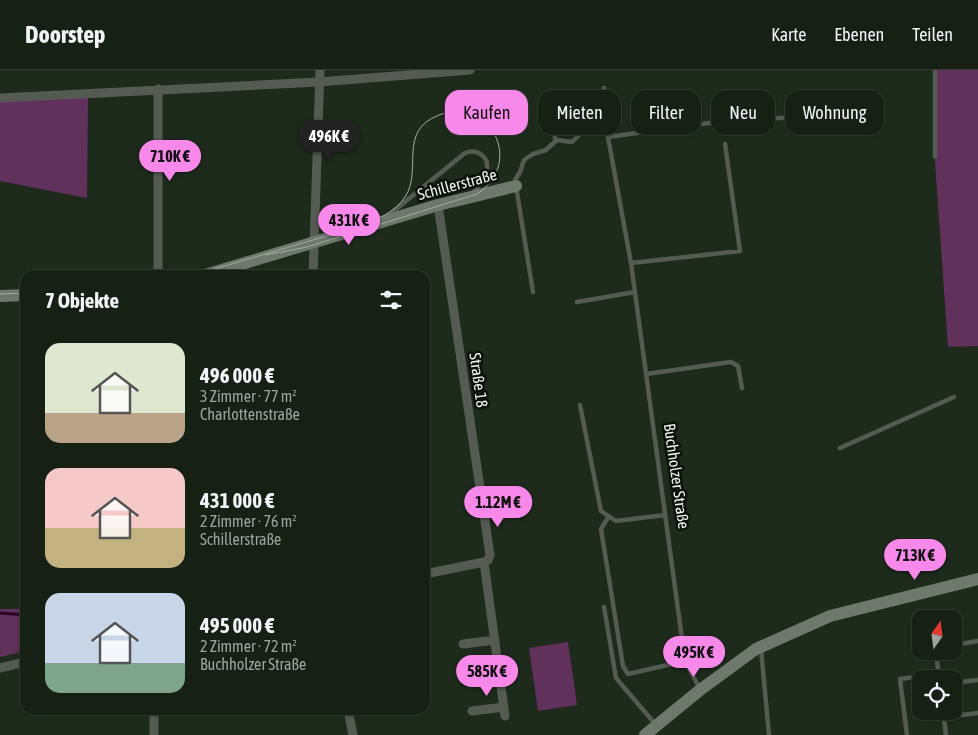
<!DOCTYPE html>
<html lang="de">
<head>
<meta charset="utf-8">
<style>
	body { margin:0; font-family:"Asap Condensed",sans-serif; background:#1f281e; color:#f1f3f6; height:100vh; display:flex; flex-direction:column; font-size:19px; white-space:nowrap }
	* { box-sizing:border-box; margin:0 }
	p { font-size:16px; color:#9ea3a0 }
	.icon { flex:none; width:28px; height:28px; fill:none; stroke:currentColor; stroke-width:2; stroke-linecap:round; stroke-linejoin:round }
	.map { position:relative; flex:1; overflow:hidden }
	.panel { position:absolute; left:20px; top:200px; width:410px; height:445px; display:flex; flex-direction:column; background:#162015; border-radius:15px; box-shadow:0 1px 4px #0004,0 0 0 1px #353e34 }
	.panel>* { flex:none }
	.guide { position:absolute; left:445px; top:20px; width:458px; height:45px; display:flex; gap:10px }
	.needle { width:32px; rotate:14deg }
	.tools { position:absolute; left:912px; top:540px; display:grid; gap:10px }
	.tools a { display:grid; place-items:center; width:50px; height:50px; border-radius:10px; background:#162015; box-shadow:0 1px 4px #0004,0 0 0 1px #353e34; font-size:25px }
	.price { position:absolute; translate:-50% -42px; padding:0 11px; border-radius:18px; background:#f888e9; color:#111; font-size:16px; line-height:32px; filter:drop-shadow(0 1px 2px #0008) }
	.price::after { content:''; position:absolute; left:50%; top:30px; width:15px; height:11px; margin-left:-8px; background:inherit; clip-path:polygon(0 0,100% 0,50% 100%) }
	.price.on { background:#222; color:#fff }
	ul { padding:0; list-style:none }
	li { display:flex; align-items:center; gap:15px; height:125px; padding:0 25px }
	li span { display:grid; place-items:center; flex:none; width:140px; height:100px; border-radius:15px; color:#555 }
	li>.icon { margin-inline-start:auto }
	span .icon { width:60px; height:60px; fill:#fffc; stroke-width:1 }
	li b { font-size:21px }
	h2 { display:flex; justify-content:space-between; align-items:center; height:60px; padding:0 25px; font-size:21px }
	.pill { padding:0 18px; border-radius:15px; background:#162015; box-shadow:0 1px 4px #0004,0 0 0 1px #353e34; font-size:18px; line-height:45px }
	.pill.on { background:#f888e9; color:#111 }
	header { display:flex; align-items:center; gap:30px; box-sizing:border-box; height:70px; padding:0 25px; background:#162015; border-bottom:1px solid #353e34 }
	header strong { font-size:24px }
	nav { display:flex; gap:28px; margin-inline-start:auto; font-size:18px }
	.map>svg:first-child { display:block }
	.green { fill:#60315a }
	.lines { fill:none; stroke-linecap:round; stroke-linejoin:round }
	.stream { stroke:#2a0027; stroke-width:3 }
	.lane { stroke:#555b53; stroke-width:4.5 }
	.street { stroke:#555b53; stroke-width:9 }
	.secondary { stroke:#6e786c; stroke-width:12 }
	.tram { stroke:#a2ada1; stroke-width:1 }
	.labels { text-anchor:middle; stroke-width:5; stroke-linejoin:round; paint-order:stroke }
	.street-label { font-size:16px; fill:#ecf5eb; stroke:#0c110b }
</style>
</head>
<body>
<header>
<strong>Doorstep</strong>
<nav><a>Karte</a><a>Ebenen</a><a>Teilen</a></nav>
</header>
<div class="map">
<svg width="978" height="665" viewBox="0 0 978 665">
	<rect width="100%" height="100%" fill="#1e2b1c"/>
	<path class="green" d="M937 0H978V276L948 277 935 92Z
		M88 25 87 128 0 111V31Z
		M0 539H25V581L0 587Z
		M568 572 577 635 538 641 529 578Z"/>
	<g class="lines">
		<path class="stream" d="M0 543 25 545"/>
		<path class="lane" d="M935 0V87
			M604 18 608 67
			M582 26V62L572 72 557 70 555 69 554 33 557 28C573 26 589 26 605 26
			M390 144 465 83C478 78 491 88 486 102 484 110 478 117 473 123
			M631 193 740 181 725 74
			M533 222 515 110 520 102 524 90 533 84 546 80 557 70
			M577 232 635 222
			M646 304 731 292 738 296 742 318
			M580 335 601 441 616 451 665 445
			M840 378 954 327
			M609 446 601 459 623 596 628 604 685 591
			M604 537 616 608 656 655
			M954 575 978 571
			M761 579 769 665
			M936 581 939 609
			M961 612 978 610
			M700 619 685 591 631 193 608 67 724 51 834 45
			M943 641 946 665
			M962 645 978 643
			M907 665 900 609 939 604"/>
		<path class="street" d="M0 28 319 12 470 0
			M158 205V19
			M313 205 320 0
			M484 492 505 646
			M425 504 484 492 488 490 490 485 438 135
			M463 574 495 570
			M0 598 25 592
			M348 640 353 665
			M472 641 504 637
			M154 665V640"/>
		<path class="secondary" d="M205 205 438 135 516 116
			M0 226 25 225
			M645 665 700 620 756 579 830 546 978 509"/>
		<path class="tram" d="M194 205 357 157C374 151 395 143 405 127 423 100 397 61 439 45 490 25 525 93 477 124L307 177 266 185
			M0 224 25 223"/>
	</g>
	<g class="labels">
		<g class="street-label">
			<text transform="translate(457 114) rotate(-15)" y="6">Schillerstraße</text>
			<text transform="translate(479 310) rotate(82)" y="6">Straße 18</text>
			<text transform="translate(677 406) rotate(82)" y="6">Buchholzer Straße</text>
		</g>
	</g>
</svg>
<div class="tools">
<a><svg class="needle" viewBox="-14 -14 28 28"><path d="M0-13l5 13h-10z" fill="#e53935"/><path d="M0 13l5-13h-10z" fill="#9ea3a0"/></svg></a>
<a><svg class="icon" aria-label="locate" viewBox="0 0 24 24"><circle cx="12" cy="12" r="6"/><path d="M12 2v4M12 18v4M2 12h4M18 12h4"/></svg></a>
</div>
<b class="price on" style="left:329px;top:92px">496K €</b>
<b class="price" style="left:170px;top:112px">710K €</b>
<b class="price" style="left:349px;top:176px">431K €</b>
<b class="price" style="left:498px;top:458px">1.12M €</b>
<b class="price" style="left:915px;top:511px">713K €</b>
<b class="price" style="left:694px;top:608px">495K €</b>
<b class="price" style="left:487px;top:627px">585K €</b>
<div class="guide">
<a class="pill on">Kaufen</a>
<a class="pill">Mieten</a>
<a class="pill">Filter</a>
<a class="pill">Neu</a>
<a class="pill">Wohnung</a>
</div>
<section class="panel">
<h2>7 Objekte<svg class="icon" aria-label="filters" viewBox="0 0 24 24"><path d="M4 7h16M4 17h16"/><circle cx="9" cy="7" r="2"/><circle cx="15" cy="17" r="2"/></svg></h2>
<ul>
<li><span style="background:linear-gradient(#dfe7d0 70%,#b9a48a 0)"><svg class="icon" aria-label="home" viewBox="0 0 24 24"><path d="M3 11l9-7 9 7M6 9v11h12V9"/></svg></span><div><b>496 000 €</b><p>3 Zimmer · 77 m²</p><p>Charlottenstraße</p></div></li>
<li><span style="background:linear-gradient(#f6c9c9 60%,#c2b280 0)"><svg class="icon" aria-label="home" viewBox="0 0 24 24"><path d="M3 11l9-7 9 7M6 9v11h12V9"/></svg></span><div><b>431 000 €</b><p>2 Zimmer · 76 m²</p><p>Schillerstraße</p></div></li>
<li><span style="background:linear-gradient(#c9d6e8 70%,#7fa58c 0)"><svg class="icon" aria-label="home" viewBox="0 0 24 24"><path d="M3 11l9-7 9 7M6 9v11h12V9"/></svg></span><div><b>495 000 €</b><p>2 Zimmer · 72 m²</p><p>Buchholzer Straße</p></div></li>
</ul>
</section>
</div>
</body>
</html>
